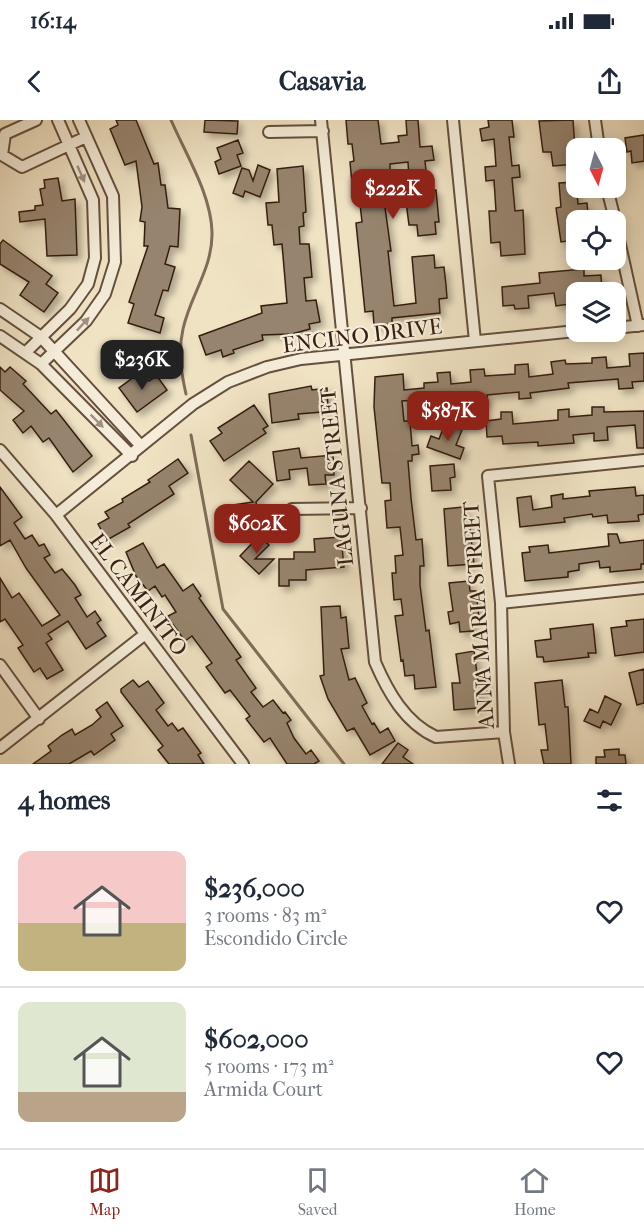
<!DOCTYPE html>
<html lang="en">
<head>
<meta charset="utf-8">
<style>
	body { margin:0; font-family:"IM FELL French Canon",serif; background:#f2f2f3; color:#1f2937; height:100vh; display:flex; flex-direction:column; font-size:22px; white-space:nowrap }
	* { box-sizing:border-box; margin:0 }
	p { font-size:20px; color:#747a83 }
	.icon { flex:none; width:33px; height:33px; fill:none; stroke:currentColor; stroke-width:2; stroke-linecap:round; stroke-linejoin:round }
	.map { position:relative; height:644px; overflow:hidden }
	.sheet { display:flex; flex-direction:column; background:#fff; flex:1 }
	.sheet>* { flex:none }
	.needle { width:39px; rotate:174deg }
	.tools { position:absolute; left:566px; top:18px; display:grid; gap:12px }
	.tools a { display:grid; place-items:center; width:60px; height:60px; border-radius:12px; background:#fff; box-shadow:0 3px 15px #0003; font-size:30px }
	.price { position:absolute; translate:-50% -51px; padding:0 14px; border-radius:12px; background:#8f2418; color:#fff; font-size:20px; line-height:39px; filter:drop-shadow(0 2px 3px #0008) }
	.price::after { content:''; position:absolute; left:50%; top:36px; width:18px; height:14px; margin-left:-9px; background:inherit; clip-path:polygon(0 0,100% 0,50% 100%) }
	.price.on { background:#222; color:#fff }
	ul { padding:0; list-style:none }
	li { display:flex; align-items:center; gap:18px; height:150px; padding:0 18px }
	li+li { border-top:2px solid #e0e1e3 }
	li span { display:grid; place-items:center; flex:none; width:168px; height:120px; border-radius:12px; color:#555 }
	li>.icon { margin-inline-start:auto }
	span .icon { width:72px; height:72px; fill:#fffc; stroke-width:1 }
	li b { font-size:26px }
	h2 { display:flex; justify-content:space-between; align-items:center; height:72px; padding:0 18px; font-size:26px }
	.status { display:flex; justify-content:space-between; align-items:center; height:42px; padding:0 30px; background:#fff; direction:ltr }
	.status svg { height:16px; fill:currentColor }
	header { display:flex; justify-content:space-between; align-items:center; height:78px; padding:0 18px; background:#fff; font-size:27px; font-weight:700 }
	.dock { display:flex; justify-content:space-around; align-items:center; height:84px; border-top:2px solid #e0e1e3; background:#fff; font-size:16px; color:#747a83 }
	.dock a { display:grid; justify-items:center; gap:3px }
	.dock .on { color:#8f2418 }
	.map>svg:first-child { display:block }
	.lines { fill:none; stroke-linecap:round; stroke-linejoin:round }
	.stream { stroke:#806c58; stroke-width:3 }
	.building { fill:#97846e; stroke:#361e11; stroke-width:1.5; filter:url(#shadow) }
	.minor-casing { stroke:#644f3e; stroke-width:14 }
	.minor { stroke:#f5edd9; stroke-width:10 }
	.oneway { fill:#9f907f }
	.labels { text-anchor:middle; stroke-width:4.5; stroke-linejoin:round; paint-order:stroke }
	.street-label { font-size:22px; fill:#361e11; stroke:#f5edd9 }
</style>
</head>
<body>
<div class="status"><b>16:14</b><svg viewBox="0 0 49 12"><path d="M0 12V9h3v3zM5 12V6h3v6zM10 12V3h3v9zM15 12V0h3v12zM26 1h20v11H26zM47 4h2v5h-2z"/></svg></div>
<header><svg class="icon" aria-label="back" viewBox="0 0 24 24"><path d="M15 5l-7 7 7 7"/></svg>Casavia<svg class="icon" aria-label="share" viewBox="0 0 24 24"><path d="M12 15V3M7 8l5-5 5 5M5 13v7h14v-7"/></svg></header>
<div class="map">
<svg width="644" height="644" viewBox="0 0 644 644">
	<defs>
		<filter id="shadow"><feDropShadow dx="4.5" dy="4.5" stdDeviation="3" flood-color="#0004"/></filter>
	</defs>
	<rect width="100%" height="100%" fill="#f0e3c4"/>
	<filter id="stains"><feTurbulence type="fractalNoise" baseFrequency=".00333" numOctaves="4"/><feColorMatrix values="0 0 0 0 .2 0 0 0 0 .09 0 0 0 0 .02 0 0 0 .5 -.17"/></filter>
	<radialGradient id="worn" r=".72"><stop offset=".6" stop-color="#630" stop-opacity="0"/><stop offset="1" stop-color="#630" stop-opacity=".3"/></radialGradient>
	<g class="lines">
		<path class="stream" d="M171 0C186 35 211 74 212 112 213 148 190 176 183 209 178 231 181 252 186 274
			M191 315 223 489 344 644"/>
	</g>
	<path class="building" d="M116 0H136L154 44 158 43 161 65H165L168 88 180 89 178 127 170 126 165 144 175 147 168 171 163 170 155 195 164 198 160 213 128 203 134 184 129 182 148 126H144L145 102 140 101 142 87 136 41 125 45 110 9 118 5Z
		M205 0 238 1 237 14 204 12Z
		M346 0H378L381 24 399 22 398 16 407 15 406 0H418L420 27 432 26 434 40 425 41 428 71 436 70 439 102H435L436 114 418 116 417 105H409L405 74H410L408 42 390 44V50L380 51 391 131H388L394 186 416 183 412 137 434 135 435 148 444 147 446 165 447 178 439 179 440 193 392 198V204L374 206 373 191 365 192 356 103 362 102 359 75H353L350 42 354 41 352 24H348Z
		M488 0H512L514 17H509L512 46 519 45 520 57 512 58 515 91 523 90 525 134 501 136 500 122 491 123 489 91H496L494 60 486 61 485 47 496 46 494 19 482 21 480 9 489 7Z
		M573 0 576 44 553 46 551 32H543L539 1Z
		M644 15V41L632 43 631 31 627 32 625 18Z
		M238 20 243 33 237 35 241 46 219 54 215 42 221 39 217 28Z
		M258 45 270 50 260 77 245 71 243 77 233 73 242 48 249 50 253 61Z
		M303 46 306 92 303 93 304 106 299 107 300 124H309L312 157 304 158 306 181 316 180 320 202 309 204 310 209 292 214 262 215 263 220 233 230 234 233 223 237 221 230 206 235 199 216 262 193 261 186 287 183 282 124 274 125 272 105H268L266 83 279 82 277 49Z
		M58 58 62 81 75 79 77 135 47 136 45 99 20 102 19 92 35 90V86L43 85 40 69 45 68 44 60Z
		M576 62 578 84 587 83 588 95 576 96V146H570L567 121 561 122 556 88 561 87 559 63Z
		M3 120 52 156 46 164 58 173 44 192 20 175 29 162 0 144V124Z
		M584 149V156L601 155 602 172H576V183L556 186 554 173 528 176 529 188 515 189 514 185 503 186 502 167 540 163 539 153Z
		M644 233V261L632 262 633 268 619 269 618 259 568 263 569 268 530 273 531 278 519 279V272L487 275 488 283 432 285V279L402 281 404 301H410L412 326 418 325 419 334 412 335V341H408L411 378 416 420 422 419 424 446H420V465L426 511 429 510 436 567 415 569 414 555 405 556 403 540 401 541 395 496 403 495 401 479 394 480 392 453H396L395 436 403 435 400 407 387 408 385 381 391 380 390 363H382L374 287 375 257 403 254 404 270 424 268V263L438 262 437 253 450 252 451 264 471 262 470 250 484 249 485 256 515 254V245L528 244 529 257 553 254 551 242 565 240 566 244 592 243V238L606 237 607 248 630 246 629 234Z
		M0 247 5 252 10 247 26 261 23 264 51 294 56 290 92 336 73 352 49 318 43 322 31 306 23 313 13 300 24 291 0 270Z
		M142 251 149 261 157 256 167 270 137 292 119 268Z
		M311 266 312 270 327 268 328 288 321 289 322 292 298 294 299 299 272 303 269 274Z
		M254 285 268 306 263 309 266 313 224 341 210 321 222 313 218 308Z
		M592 287H604V292L644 291V328H637L635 305 607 307 608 320 594 321V313L573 315 574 323 538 326V322L503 324 502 316 487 317 486 301 501 299V292H512L513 304 558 300V290L569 289V297L592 295Z
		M445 304 462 310 456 325 464 328 460 339 427 327 431 316 439 319Z
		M299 328 301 338 333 335 334 355H325L326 364 309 365 307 348 289 350 290 359 277 361 273 332Z
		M178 339 188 353 169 366 174 374 128 404 130 407 107 420 98 404 109 398 105 392 123 382 122 379 150 362 148 360Z
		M249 341 273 364 256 382 260 407 238 411 237 407 230 408 227 386 253 382 230 360Z
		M454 344 455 357 450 358 451 370 432 371 430 346Z
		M0 367 22 397 14 403 25 419 32 415 39 426 44 424 50 435 44 438 55 453 62 449 75 465 81 475 75 478 87 497 95 491 101 500 97 503 106 516 86 529 68 501 48 514 52 519 46 523 63 550 47 559 40 548 34 552 18 528 23 525 5 499 0 502V458L12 478 19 473 42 506 60 495 26 448 10 420 0 426Z
		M635 367 636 376 644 375V394L638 395 639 401 608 403 607 395 593 397 592 394 564 398 565 402 520 407 517 378 531 376 533 390 552 387 551 376 563 374V379L590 376 589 371Z
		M463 387 465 399H469L474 444 448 446 444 389Z
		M608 414H617L620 423 644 420V444H641V449L610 452V447L600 448 599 441 579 444V450L568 452V457L525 461 522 433 530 432 529 427 548 425 549 433 609 426Z
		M259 416 269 425 255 439H274L259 454 240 436Z
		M341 417 344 447 306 450V460H289V466H279V439H294V432H315L314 419Z
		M143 423 157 448 164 444 183 471 193 464 201 476 199 478 241 537 236 540 256 568 251 572 263 587 273 580 283 593 285 592 291 600 287 603 294 618 306 634 311 630 319 641 314 644H287L270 618 264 622 246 599 250 596 230 570 225 573 206 547 212 543 192 516 185 521 172 503 168 496 176 492 165 475 162 477 155 466 148 471 136 456 126 432Z
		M469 461 470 471H476L479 498 471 499 473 511 460 512 459 502 450 504 448 492 453 491 449 463Z
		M340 486 341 498 346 497 349 528 341 529 349 560 355 558 367 583 362 586 372 604 374 603 380 613 388 608 395 621 370 635 354 608 347 611 328 579 320 556 324 555 321 487Z
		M644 499V532L615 536 611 508 627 506 626 501Z
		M593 504 596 533H588L589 537 544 542 543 537H537L535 521 551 519 550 509Z
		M474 531 478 561 485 560 486 571 477 572 478 588 454 590 452 563H460L456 534Z
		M644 549V583L637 585 629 553Z
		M133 560 139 567 148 561 164 583 156 590 168 606 172 603 178 611 183 608 201 633 198 635 204 644H169L158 630 163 626 121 572V569Z
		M562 560 565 587H568L571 644H544L541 630H548L545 604 539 605 535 563Z
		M605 576 621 584 611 605 603 601 600 608 584 601 590 589 598 593Z
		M107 582 123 606 111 614 115 620 94 635 91 631 69 644H33L51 631 48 626 62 615 72 609 75 615 92 605 101 597 96 590Z
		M398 623 408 630 403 637 413 644H382Z
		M619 629V635H625L626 644H596V637H605L604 630Z"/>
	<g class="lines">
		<g class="minor-casing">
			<path id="minor" d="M36 0 5 14 2 35 22 47 86 17
				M321 0 375 542C388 572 405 603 436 617L504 612
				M453 0 475 221
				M595 0 599 28
				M269 12 323 11
				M607 68 615 100
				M615 102 638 206
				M0 189 41 217 141 326
				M615 208 644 205
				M0 216 41 244 132 336
				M25 233 70 189 88 164 95 138 93 80 58 0
				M41 244 86 201 105 174 115 142 113 76 79 0
				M0 330 56 395 243 644
				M292 389 361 388
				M56 395 193 284 228 262 267 247 301 239 576 211
				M501 483 644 468
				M0 545 39 599
				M0 628 144 515
				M509 644 504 612 501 483 488 356 644 340"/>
		</g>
		<use href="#minor" class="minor"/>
	</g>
	<defs><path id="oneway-solid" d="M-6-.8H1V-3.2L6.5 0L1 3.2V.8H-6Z" transform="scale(1.5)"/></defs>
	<g class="oneway">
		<use href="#oneway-solid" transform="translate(81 54) rotate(66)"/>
		<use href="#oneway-solid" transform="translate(83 204) rotate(-47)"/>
		<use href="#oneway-solid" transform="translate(97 301) rotate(45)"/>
	</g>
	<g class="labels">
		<g class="street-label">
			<text transform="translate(362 215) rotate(-7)" y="8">ENCINO DRIVE</text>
			<text transform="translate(336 357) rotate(-96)" y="8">LAGUNA STREET</text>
			<text transform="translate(139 474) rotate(53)" y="8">EL CAMINITO</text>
			<text transform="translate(478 495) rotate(-94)" y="8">ANNA MARIA STREET</text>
		</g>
	</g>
	<rect width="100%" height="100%" filter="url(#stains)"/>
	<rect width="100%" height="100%" fill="url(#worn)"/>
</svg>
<div class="tools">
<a><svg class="needle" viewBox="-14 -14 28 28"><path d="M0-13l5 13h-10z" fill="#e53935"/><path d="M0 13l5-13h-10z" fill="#747a83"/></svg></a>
<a><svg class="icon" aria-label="locate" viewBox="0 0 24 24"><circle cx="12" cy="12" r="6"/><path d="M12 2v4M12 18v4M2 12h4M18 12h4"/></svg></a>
<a><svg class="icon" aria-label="layers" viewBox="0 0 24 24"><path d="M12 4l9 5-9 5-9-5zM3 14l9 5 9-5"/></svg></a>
</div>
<b class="price" style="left:393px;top:100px">$222K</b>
<b class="price on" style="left:142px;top:271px">$236K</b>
<b class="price" style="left:448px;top:322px">$587K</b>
<b class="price" style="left:257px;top:435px">$602K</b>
</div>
<section class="sheet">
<h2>4 homes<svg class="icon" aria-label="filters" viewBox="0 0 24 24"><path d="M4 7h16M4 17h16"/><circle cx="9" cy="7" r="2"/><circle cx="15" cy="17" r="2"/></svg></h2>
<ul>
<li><span style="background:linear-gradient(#f6c9c9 60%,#c2b280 0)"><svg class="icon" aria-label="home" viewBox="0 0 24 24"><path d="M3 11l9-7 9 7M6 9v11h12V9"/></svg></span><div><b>$236,000</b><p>3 rooms · 83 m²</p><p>Escondido Circle</p></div><svg class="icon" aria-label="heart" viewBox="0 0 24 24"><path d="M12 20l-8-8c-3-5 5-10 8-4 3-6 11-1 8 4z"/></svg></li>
<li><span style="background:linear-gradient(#dfe7d0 75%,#b9a48a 0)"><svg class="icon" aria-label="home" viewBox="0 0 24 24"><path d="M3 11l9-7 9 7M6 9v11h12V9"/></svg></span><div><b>$602,000</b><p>5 rooms · 173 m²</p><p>Armida Court</p></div><svg class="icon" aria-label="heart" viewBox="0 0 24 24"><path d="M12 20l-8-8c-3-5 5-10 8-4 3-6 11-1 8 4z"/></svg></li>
</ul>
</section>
<nav class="dock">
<a class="on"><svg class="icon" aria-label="map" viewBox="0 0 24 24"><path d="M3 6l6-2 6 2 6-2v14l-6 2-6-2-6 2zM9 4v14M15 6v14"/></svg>Map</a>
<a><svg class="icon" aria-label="saved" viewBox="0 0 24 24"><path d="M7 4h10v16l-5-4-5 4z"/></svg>Saved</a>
<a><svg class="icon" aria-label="home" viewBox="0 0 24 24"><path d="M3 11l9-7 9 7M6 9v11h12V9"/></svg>Home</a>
</nav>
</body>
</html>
